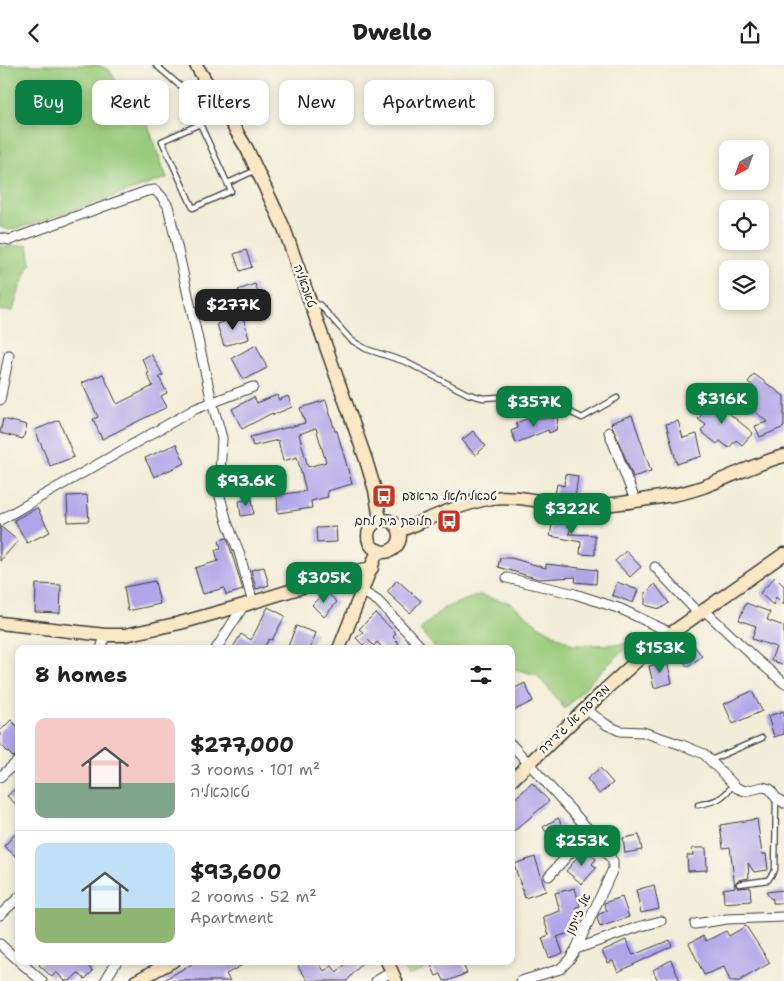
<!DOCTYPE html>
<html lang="en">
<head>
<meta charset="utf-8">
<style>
	body { margin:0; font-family:"Shantell Sans","Playpen Sans Hebrew",sans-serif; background:#f2f2f2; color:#222; height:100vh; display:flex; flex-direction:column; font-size:19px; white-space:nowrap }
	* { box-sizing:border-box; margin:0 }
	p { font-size:16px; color:#767676 }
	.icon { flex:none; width:28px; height:28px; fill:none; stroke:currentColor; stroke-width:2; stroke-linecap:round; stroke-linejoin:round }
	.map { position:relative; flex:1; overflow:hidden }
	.panel { position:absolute; left:15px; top:580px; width:500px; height:320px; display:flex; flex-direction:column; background:#fff; border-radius:10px; box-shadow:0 2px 8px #0003 }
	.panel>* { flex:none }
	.hud { position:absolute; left:15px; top:15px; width:500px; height:45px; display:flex; gap:10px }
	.needle { width:32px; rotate:221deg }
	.fabs { position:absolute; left:719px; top:75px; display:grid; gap:10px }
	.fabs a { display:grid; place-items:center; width:50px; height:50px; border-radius:10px; background:#fff; box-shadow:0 2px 8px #0003; font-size:25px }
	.price { position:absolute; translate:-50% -42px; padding:0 11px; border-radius:10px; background:#0b8043; color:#fff; font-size:16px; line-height:32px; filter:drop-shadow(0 1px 2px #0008) }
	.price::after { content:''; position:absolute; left:50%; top:30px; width:15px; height:11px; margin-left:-8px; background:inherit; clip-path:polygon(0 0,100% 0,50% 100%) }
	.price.selected { background:#222; color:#fff }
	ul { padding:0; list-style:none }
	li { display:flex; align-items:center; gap:15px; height:125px; padding:0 20px }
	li+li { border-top:1px solid #e0e0e0 }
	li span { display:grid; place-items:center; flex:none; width:140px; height:100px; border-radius:10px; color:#555 }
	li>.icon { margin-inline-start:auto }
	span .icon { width:60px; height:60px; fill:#fffc; stroke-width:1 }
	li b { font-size:21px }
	h2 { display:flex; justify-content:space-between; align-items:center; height:60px; padding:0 20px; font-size:21px }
	.chip { padding:0 18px; border-radius:10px; background:#fff; box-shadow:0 2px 8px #0003; font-size:18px; line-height:45px }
	.chip.selected { background:#0b8043; color:#fff }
	header { display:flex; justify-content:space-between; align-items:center; height:65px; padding:0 20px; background:#fff; font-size:22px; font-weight:800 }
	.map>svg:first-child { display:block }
	.green { fill:#99cb7b; stroke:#5a744c }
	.building { fill:#b0a5e9; fill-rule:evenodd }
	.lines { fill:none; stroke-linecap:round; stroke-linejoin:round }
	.lane-casing { stroke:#3c3b38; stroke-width:7 }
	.street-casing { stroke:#3c3b38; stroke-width:11 }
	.secondary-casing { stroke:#3c3b38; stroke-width:15 }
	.lane { stroke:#fff; stroke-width:4.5 }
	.street { stroke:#fff; stroke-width:9 }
	.secondary { stroke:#fae7c3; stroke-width:12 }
	.labels { text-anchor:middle; stroke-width:5; stroke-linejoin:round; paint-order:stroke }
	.street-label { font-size:12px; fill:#1c1c1c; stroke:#fbf7ec }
	.poi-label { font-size:12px; fill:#1c1c1c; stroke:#fbf7ec; text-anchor:start }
</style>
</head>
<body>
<header><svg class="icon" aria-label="back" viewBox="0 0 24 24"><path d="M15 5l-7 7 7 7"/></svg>Dwello<svg class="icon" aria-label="share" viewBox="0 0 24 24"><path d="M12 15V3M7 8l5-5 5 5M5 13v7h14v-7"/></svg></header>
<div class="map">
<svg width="784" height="916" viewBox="0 0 784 916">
	<rect width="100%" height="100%" fill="#fbf7ec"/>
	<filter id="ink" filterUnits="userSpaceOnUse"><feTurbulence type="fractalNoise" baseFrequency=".02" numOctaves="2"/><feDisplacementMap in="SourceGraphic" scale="10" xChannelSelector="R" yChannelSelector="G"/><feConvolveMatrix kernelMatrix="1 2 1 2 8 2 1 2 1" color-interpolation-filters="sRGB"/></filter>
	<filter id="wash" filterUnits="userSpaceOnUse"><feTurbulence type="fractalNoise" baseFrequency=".0096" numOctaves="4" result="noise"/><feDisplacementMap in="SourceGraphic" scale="20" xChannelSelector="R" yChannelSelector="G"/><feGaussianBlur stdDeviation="1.12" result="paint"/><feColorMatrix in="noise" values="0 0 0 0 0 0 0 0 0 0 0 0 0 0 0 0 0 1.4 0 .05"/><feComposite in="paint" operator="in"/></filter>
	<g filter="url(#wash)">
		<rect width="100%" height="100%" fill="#f2edd8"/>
		<path class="green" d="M0 0H98L109 5 148 61 167 113 30 160 10 165 0 162Z
			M0 180 3 182 28 180 31 198 20 222 13 246H0Z
			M479 530 511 538 538 560 573 580 631 579 599 608 565 644 537 610 511 603V584H436L420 565 444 543Z
			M402 896H426L428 903 407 911Z"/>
		<g id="blocks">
			<path class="building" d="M246 185 252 202 240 206 234 189Z
				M255 219 260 232 242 237 238 225Z
				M243 251 249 274 224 281 217 259Z
				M256 280 267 303 244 315 232 293Z
				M151 289 163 310 159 312 167 328 161 331 167 342 102 374 93 354 98 352 82 318 103 309 117 339 153 321 147 309 149 308 142 294Z
				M754 309 784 331V362L760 372 755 361 767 357 743 335 754 322 748 317Z
				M277 330 279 335 288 331 292 342 273 350 272 348 242 364 232 344 254 332 257 338Z
				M708 331 753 368 742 380 736 375 729 383 720 376 717 379 701 366 706 360 698 354 706 345 700 340Z
				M326 335 335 366H337L352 419 327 426 328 432 311 436 312 443 278 448 277 430 306 426 297 392 283 396 278 375 253 381 250 372 305 358 300 343ZM316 363 326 397 308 402 299 369Z
				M632 350 651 406 633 412 611 358Z
				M534 351V353H558L556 365 549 368 548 365 516 378 511 366 518 363 516 358Z
				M3 354 27 360 23 374 0 368Z
				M59 355 74 392 50 401 35 365Z
				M678 356 683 373 697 369 702 391 677 399 666 359Z
				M473 366 486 381 475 390 462 375Z
				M176 379 185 398 154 412 145 393Z
				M565 409 578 411 575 433 555 430 557 419 564 421Z
				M87 430 89 456 68 457 67 431Z
				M252 434 254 449 241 451 239 436Z
				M37 443 50 467 27 478 14 455Z
				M554 449 569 453 567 461 571 462 569 469 595 470V490L580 489 581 477 550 471Z
				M0 461 18 476 0 496Z
				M336 462 337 477 317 478 316 463Z
				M227 473 243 525 226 530 224 523 203 529 195 503 218 496 215 485 221 484 219 475Z
				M626 486 641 502 630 512 615 496Z
				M500 493H511L546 503V499L597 505 596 519 575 517 576 512 539 514 498 502Z
				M264 502 269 520 256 524 251 505Z
				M775 512 784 521V540L776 532 773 540 760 528Z
				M397 515 421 536 410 548 387 527Z
				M155 516 160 539 128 546 124 522Z
				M617 517 638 525 633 538 612 530Z
				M36 519 61 520 60 548 35 547Z
				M655 519 669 538 660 544 645 540V527L646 528Z
				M325 526 337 537 324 552 312 540Z
				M746 538 770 547 767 555 784 561V600L771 595 776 582 752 574 756 561 739 555Z
				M268 542 285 551 272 575 269 574 263 584H232L241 569 251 575Z
				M375 548 396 568 393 572 399 578 394 584H384L377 577 374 581 368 575 363 580 356 573 363 567 359 564Z
				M296 561 316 568 310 584H287Z
				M693 579 702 591 688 602 678 590Z
				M667 596 672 618 654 623 649 601Z
				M525 618 533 636 511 647V625Z
				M752 626 762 646 733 659 724 639Z
				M784 646V669L774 672 768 651Z
				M11 655 19 663V689L13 692 0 679V666Z
				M600 703 613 718 599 729 587 714Z
				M532 718 549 736 511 769V737Z
				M19 720V742L7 731Z
				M558 753 570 773 555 782 543 762Z
				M757 754 762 789H766L768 805 754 807 748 798 749 813 738 815 735 819 738 823 750 822 751 836 724 838 723 824 735 822 730 782 723 783 720 760Z
				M19 765V794L4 781Z
				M639 770 642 785 625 788 623 773Z
				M692 783H706L707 805 688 806 687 790H693Z
				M584 784 596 794 592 799 596 803 582 819 566 806Z
				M535 792 546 826 525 833 514 799Z
				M654 820 659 844 641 848 636 825Z
				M575 823 580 841 576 842 581 859 578 865 557 872 563 888 549 893 542 873 549 870 543 852 560 846 555 828Z
				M784 825V838H773V834L770 833 766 827Z
				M622 832 629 852 600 862 597 853 599 849 607 846 604 838Z
				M746 861 770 898 739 916H730L724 902 704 910 689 878 703 871 706 876 726 866 729 871Z
				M626 875 633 890 670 875 672 881 618 907 613 896 608 898 602 886Z
				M671 895 680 916H658L653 905Z
				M43 896H83L93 906 85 914 78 908 70 916H65L56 907 52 912 39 900Z
				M197 896H250L226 909 230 916H162Z
				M305 896H318L324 906 332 901 337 908 348 896H364L347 916H308L298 901Z
				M429 896H461L467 908 448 916H444L441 909 436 911Z"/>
		</g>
	</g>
	<g filter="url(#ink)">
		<use href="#blocks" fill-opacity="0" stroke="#3c3b38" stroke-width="1"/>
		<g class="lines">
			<g class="lane-casing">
				<path id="lane" d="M156 0 179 20 187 23 204 15
					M200 59 231 126 193 143 162 76Z
					M228 118 256 105
					M312 239 320 240 351 275 366 284 406 297 468 329 483 333 517 331 539 335 562 343 582 353 617 333
					M711 695 762 673
					M698 740C716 736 722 735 733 720
					M739 819 768 815 775 805 776 733"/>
			</g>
			<g class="street-casing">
				<path id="street" d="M0 173 10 175 147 126 155 125 162 132 168 141 212 337 222 373 219 428 227 457 239 487 253 538
					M0 335 9 290
					M609 367 635 435
					M0 455 195 344 253 322
					M655 502 698 548
					M507 513 575 529 621 544 671 568
					M362 526 378 536 423 584
					M703 544 757 595 784 618
					M101 584 105 570
					M216 584 244 540
					M585 644 607 660 620 666 643 667 682 680 704 689 737 723 745 726 763 722 770 724 776 733 784 738
					M511 679 590 766 613 796V804L576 884 569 895 560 904 521 916
					M0 712 19 695
					M549 811 590 766
					M0 850 19 832
					M695 859 727 854 784 852
					M0 879 19 896
					M576 884 638 862 661 856
					M19 896 42 916
					M105 916 117 896
					M376 916 391 907"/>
			</g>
			<g class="secondary-casing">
				<path id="secondary" d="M196 0 247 84 284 163 365 392 375 425 380 455
					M368 471a16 16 0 1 1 32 0a16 16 0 1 1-32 0Z
					M399 466C429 454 460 439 492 433 521 429 550 441 579 441 608 441 637 436 666 431 711 425 742 402 784 391
					M0 558 105 570H125L180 558 244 540 351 507 372 503
					M339 584 378 485
					M511 716 607 623 653 581 784 489
					M387 896 396 916
					M136 916 173 896"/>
			</g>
			<use href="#lane" class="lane"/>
			<use href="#street" class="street"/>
			<use href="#secondary" class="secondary"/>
		</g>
	</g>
	<defs>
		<g id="bus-square" transform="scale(1.25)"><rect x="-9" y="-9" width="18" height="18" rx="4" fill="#c8321e" stroke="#fbf7ec"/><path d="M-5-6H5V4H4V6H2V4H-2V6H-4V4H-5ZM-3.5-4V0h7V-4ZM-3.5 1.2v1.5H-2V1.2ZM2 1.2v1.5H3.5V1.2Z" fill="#fff"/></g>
	</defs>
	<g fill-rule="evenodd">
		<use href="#bus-square" x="384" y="431"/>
		<use href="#bus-square" x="449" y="456"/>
	</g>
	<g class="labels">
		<g class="street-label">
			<text transform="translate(305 221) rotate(71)" y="4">טאבאליה</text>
			<text transform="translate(574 654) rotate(-44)" y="4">מדרסה אל ג'דידה</text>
			<text transform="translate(578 849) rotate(-65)" y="4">אל זייתון</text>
		</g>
		<g class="poi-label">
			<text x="402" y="435">טבאליה/אל בראעם</text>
			<text x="432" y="460" text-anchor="end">חלופת בית לחם</text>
		</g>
	</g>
</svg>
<div class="fabs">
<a><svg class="needle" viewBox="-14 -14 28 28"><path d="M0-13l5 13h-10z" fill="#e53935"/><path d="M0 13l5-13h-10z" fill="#767676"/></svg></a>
<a><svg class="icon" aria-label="locate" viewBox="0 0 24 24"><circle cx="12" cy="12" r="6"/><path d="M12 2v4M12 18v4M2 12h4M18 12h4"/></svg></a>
<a><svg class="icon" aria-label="layers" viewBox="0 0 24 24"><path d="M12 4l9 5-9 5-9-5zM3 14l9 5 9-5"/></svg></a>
</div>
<b class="price selected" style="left:233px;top:266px">$277K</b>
<b class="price" style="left:722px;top:360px">$316K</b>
<b class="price" style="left:534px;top:363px">$357K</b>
<b class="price" style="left:246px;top:442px">$93.6K</b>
<b class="price" style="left:572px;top:470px">$322K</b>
<b class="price" style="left:324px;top:539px">$305K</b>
<b class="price" style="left:660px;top:609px">$153K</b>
<b class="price" style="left:582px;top:802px">$253K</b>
<div class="hud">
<a class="chip selected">Buy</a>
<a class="chip">Rent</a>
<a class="chip">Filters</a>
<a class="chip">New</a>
<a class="chip">Apartment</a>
</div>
<section class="panel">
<h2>8 homes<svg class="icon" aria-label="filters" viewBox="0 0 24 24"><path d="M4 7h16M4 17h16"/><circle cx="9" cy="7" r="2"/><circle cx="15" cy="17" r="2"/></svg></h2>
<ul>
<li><span style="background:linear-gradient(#f6c9c9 65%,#7fa58c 0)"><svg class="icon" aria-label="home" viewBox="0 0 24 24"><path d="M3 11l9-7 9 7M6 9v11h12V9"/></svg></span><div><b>$277,000</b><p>3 rooms · 101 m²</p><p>טאבאליה</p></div></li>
<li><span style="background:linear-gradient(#bfe0f5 65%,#8fb573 0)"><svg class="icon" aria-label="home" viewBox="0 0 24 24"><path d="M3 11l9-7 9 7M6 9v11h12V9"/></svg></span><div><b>$93,600</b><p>2 rooms · 52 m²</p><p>Apartment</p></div></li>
</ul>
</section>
</div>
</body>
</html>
